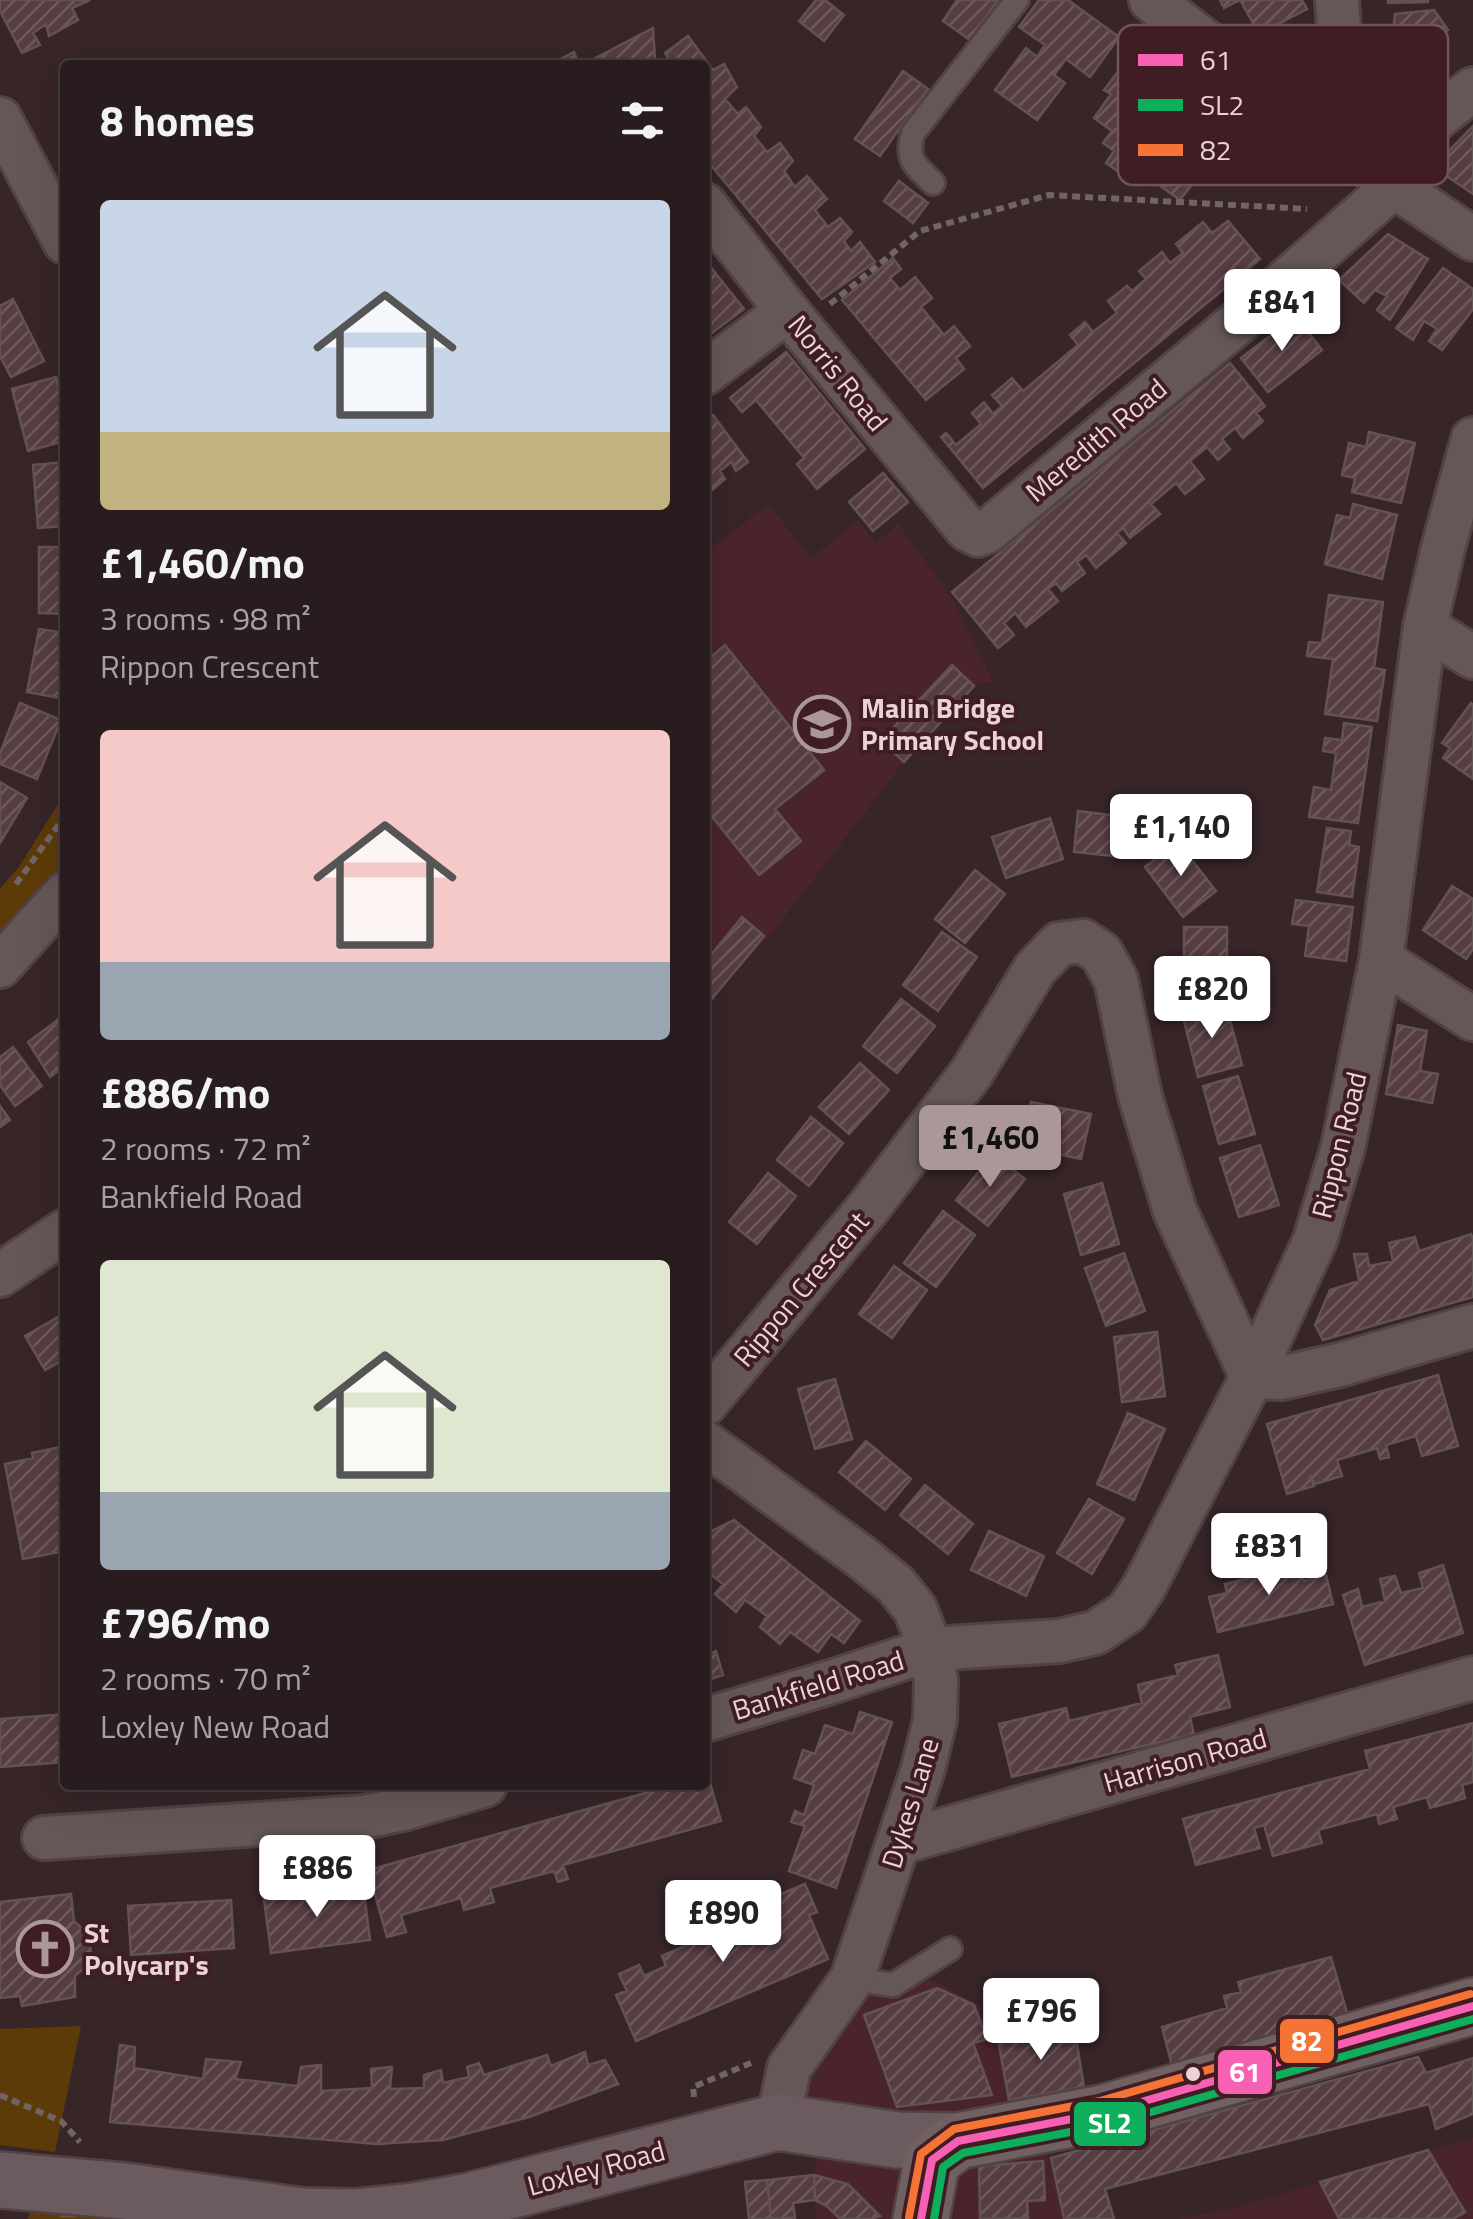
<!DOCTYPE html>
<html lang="en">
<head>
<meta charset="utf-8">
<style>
	body { margin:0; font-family:"Titillium Web",sans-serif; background:#35292b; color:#f1f3f6; height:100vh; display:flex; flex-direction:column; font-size:38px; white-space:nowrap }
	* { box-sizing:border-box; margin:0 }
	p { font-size:32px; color:#a5a1a4 }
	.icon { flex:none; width:55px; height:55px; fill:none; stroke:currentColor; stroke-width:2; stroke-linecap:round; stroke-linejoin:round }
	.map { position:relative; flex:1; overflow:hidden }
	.side { position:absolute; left:60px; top:60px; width:650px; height:1730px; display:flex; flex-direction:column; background:#291c1e; border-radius:10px; box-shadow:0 10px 40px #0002,0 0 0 2px #453a3c }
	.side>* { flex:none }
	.price { position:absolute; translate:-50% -85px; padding:0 22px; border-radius:10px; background:#fff; color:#222; font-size:32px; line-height:65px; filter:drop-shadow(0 2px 5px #0008) }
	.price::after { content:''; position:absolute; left:50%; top:60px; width:30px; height:22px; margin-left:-15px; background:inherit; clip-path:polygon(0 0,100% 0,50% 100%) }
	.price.active { background:#ab9698; color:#111 }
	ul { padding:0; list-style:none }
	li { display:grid; align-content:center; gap:20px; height:530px; padding:0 40px }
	li span { display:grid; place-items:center; height:310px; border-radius:10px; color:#555 }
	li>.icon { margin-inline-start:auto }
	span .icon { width:180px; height:180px; fill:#fffc; stroke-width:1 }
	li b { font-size:42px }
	h2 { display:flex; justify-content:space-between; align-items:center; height:120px; padding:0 40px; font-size:42px }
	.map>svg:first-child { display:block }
	.built { fill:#4a242b }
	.green { fill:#5d3b08 }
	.forest { fill:url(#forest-firs) }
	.building { fill:url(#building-hatch); stroke:#625254; stroke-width:2.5 }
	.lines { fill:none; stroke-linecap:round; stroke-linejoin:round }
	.lane-casing { stroke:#524245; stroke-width:28 }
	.street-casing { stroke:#524245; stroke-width:48 }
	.secondary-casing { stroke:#524245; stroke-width:60 }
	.primary-casing { stroke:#524245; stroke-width:60 }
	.path { stroke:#716465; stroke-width:6; stroke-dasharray:8 5; stroke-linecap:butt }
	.lane { stroke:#655758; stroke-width:22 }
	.street { stroke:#655758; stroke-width:42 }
	.secondary { stroke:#6b5b5e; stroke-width:55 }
	.primary { stroke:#716062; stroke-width:55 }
	.bus-1-casing { stroke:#3f1d22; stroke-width:15 }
	.bus-2-casing { stroke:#3f1d22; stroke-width:15 }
	.bus-3-casing { stroke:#3f1d22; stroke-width:15 }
	.bus-1 { stroke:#f860b3; stroke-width:8 }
	.bus-2 { stroke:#0daf5c; stroke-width:8 }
	.bus-3 { stroke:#f57335; stroke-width:8 }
	.bus-dot { fill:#ead3d5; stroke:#3f1d22; stroke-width:4 }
	.labels { text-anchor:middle; stroke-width:8; stroke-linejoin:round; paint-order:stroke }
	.street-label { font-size:28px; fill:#ead3d5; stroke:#3f1d22 }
	.poi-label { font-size:28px; font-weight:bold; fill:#ead3d5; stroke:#3f1d22; text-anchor:start }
	.key { fill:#3f1d22; stroke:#725458; stroke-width:2.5 }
	.key-label { font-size:28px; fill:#ead3d5 }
	.line-badge { stroke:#3f1d22; stroke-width:4 }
	.badge-label { font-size:28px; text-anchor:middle; font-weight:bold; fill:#fff }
</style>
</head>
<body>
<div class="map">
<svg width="1473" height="2219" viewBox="0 0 1473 2219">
	<defs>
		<pattern id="forest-firs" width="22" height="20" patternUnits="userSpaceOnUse" patternTransform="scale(2.5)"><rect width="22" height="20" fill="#5d3b08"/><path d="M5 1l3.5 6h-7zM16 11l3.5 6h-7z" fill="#74562b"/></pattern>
		<pattern id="building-hatch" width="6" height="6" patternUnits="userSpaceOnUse" patternTransform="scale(2.5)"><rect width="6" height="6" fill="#563d42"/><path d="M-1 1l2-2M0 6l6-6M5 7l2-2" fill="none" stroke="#6e585c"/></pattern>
	</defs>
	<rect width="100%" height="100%" fill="#372528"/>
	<path class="built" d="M769 505 811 558 858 521 876 543 898 524 952 597 993 681 974 686 904 762 772 933 705 1007V552Z
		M852 1979 933 1980 977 2004 1043 2132 1063 2219H815L816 2128 781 2103Z
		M1473 2138V2219H1177L1225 2210Z"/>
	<path class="green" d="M65 793V863L0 943V889L19 867Z
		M81 2026 55 2152 0 2145V2029Z"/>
	<path class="forest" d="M30 2209 114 2219H28Z"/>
	<path class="building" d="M0 0H90L72 8 78 20 49 36 46 24 33 33 40 45 22 53 0 11Z
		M816 0H825L844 15 824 41 799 21Z
		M957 0H998L970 40 943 21Z
		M1039 0H1068L1119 37 1090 77 1066 59 1054 75 1065 83 1037 120 995 90 1026 48 1037 57 1045 45 1019 27Z
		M1220 0H1302L1307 9 1259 34 1240 0 1224 8Z
		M1388 0H1428V2L1388 3Z
		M1434 10 1448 30 1404 63 1391 53 1395 14Z
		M653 28 655 59 648 65H582Z
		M688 36 713 70 724 64 737 87 725 99 738 114 746 107 761 127 754 136 767 152 780 143 793 161 784 171 795 187 807 176 827 199 815 210 828 227 840 218 852 232 844 241 851 251 860 242 875 262 822 299 705 158V65H665L670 61 665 53Z
		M1135 49 1158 65 1152 74 1180 94 1188 84 1247 127 1207 182 1199 175 1180 200 1145 175 1137 185 1106 163 1114 151 1103 143 1112 131 1094 118 1111 94 1104 90Z
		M574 52 579 65H557L555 62Z
		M903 71 928 89 880 156 855 139Z
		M1473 126V194L1442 173 1439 161Z
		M899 181 928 203 913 223 884 201Z
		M1228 221 1260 259 983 488 941 437 946 433 956 445 981 424 972 413 984 402 993 414 1002 406 992 395 1012 378 1023 391 1078 345 1070 335 1085 322 1093 332 1117 313 1108 301 1127 286 1132 291 1146 279 1139 271 1162 252 1170 263 1183 253 1176 244 1203 222 1212 233Z
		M1388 234 1428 259 1390 320 1377 310 1387 296 1375 290 1364 303 1339 280Z
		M893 258 901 269 890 278 900 290 915 277 932 298 921 307 944 335 954 326 970 346 956 358 964 369 926 400 842 300Z
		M705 260 744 309 705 338Z
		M1443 268 1473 289V309L1442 350 1429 341 1437 329 1424 321 1413 340 1396 328Z
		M13 299 44 361 11 377 0 356V306Z
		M1296 316 1322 350 1268 392 1241 358Z
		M786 352 865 449 817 489 797 464 804 458 756 400 742 412 730 398Z
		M1230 363 1265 406 1256 413 1263 421 1243 438 1235 428 1222 439 1230 449 1218 460 1207 447 1190 461 1204 479 1185 494 1176 483 1151 504 1160 514 1130 538 1123 528 1117 533 1126 543 1096 568 1086 555 1077 562 1085 573 1062 591 1056 583 1048 589 1058 601 1026 627 1015 613 1004 623 1014 635 998 648 952 592Z
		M56 377 65 416V441L28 451 12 389Z
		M713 415 748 462 736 471 731 462 720 471 725 479 711 491 705 483V420Z
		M1369 432 1415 443 1401 503 1352 492 1355 478 1342 475 1349 443 1366 447Z
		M65 462V526L38 528 33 465Z
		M883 473 908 502 873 531 849 502Z
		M1353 504 1397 515 1382 579 1325 564 1337 515 1350 518Z
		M39 547H65V614L39 613Z
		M1329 595 1383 602 1374 668 1385 670 1377 721 1325 714 1333 659 1307 656 1309 642 1322 643Z
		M39 629 65 633V699L27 692Z
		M725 645 824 770 775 809 801 841 759 875 705 808V662Z
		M952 665 974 686 904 762 881 741Z
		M20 703 61 720 37 779 0 764V753Z
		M1471 703 1473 705V779L1443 758 1450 748 1442 743Z
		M1344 723 1372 727 1358 823 1309 817 1314 787 1331 790 1336 753 1323 751 1325 738 1342 740Z
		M0 782 27 798 0 843Z
		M1078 811 1136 818 1132 858 1074 852Z
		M1050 818 1063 859 1006 878 992 837Z
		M1327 828 1351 831 1349 845 1359 847 1352 897 1317 892Z
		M1178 842 1216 891 1183 917 1145 867Z
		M975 870 1005 894 965 943 935 919Z
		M1452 886 1473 899V949L1466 959 1423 930Z
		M1296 900 1353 907 1346 961 1305 956 1309 926 1292 924Z
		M742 917 764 936 705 1007V962Z
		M1184 927H1227V989H1184Z
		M942 932 977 957 938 1011 903 985Z
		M901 999 935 1026 897 1073 863 1046Z
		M1226 1005 1242 1065 1198 1077 1183 1017Z
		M65 1012V1066L50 1077 28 1042 55 1022Z
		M1398 1025 1427 1031 1420 1071 1438 1074 1432 1103 1386 1094Z
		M13 1047 42 1086 15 1106 0 1085V1057Z
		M860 1063 889 1090 849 1134 819 1107Z
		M1238 1076 1255 1134 1219 1144 1203 1086Z
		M1031 1102 1091 1114 1081 1159 1021 1146Z
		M0 1106 10 1120 0 1127Z
		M811 1117 843 1143 809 1186 777 1160Z
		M1260 1145 1279 1205 1239 1217 1220 1158Z
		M993 1154 1025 1179 988 1226 956 1200Z
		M768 1173 796 1196 757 1244 729 1222Z
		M1102 1183 1119 1244 1081 1255 1064 1194Z
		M943 1211 975 1235 936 1287 904 1263Z
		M1471 1234 1473 1239V1297L1323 1340 1315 1325 1330 1290 1359 1281 1354 1254H1367L1369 1266 1393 1261 1389 1243 1415 1237 1419 1251Z
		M1124 1253 1145 1311 1106 1326 1085 1268Z
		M894 1266 927 1290 892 1338 859 1314Z
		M65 1313V1359L45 1370 25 1336Z
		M1157 1332 1165 1396 1122 1402 1114 1337Z
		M1438 1375 1458 1446 1422 1456 1416 1436 1386 1445 1389 1457 1380 1459 1377 1448 1337 1460 1342 1476 1315 1484 1310 1475 1314 1486 1287 1494 1267 1424Z
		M835 1379 852 1439 815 1449 798 1389Z
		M1128 1413 1165 1429 1134 1500 1097 1484Z
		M866 1441 911 1479 885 1510 839 1472Z
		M65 1446V1551L23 1559 5 1464 33 1458 32 1453Z
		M925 1485 973 1524 948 1554 900 1515Z
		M1089 1499 1124 1519 1092 1574 1057 1553Z
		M734 1520 860 1621 844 1643 831 1634 818 1652 790 1632 780 1644 760 1627 767 1616 745 1600 736 1612 715 1594 723 1584 705 1570V1534Z
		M989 1531 1044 1556 1026 1596 971 1570Z
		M1300 1565 1304 1581 1326 1575 1333 1604 1218 1632 1209 1597 1227 1593 1225 1584Z
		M1443 1565 1463 1633 1365 1665 1343 1595 1358 1589 1362 1607 1385 1601 1380 1579 1395 1576 1401 1593 1423 1588 1419 1573Z
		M716 1651 723 1675 705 1681V1656Z
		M1218 1655 1230 1707 1190 1717 1194 1734 1012 1777 999 1724 1066 1708 1069 1721 1142 1703 1138 1685 1178 1675 1175 1665Z
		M860 1712 892 1722 836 1888 789 1871 805 1826 791 1822 795 1811 804 1815 814 1785 794 1778 803 1750 815 1754 825 1725 853 1734Z
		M65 1714V1762L0 1767V1719Z
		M1473 1723V1782L1462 1785 1465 1798 1430 1808 1427 1797 1393 1807 1397 1819 1379 1824 1377 1814 1318 1830 1322 1843 1273 1856 1264 1825 1254 1828 1260 1848 1196 1865 1183 1819 1370 1769 1365 1751Z
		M705 1776H708L721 1821 563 1865 568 1879 558 1882 554 1871 490 1888 494 1902 464 1910 461 1898 401 1915 406 1932 387 1937 368 1870 674 1785H705Z
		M805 1884 817 1912 809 1915 828 1959 636 2041 616 1995 627 1991 619 1974 639 1965 644 1976 666 1966 662 1956 698 1940 689 1920 708 1912 720 1941 737 1933 731 1919 753 1910 758 1923 781 1913 774 1897Z
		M363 1886 370 1940 271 1953 264 1899Z
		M71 1894 74 1921 90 1936 91 1962 75 1976V1997L22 2006 20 1996 0 1998V1902Z
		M231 1900 234 1948 131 1955 128 1906Z
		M1331 1957 1347 2013 1172 2066 1162 2027 1227 2008 1224 1996 1241 1992 1238 1982Z
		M937 1988 974 2005 987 2039 973 2043 992 2095 897 2107 864 2015Z
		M1074 2026 1084 2087 1009 2100 998 2040Z
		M120 2045 135 2047 134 2068 203 2079 206 2059 241 2062 235 2079 298 2086 301 2067 321 2065V2091L372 2088 371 2069 392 2067 390 2089 424 2088V2075L441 2070 443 2083 469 2077 467 2067 479 2063 484 2075 547 2055 551 2066 585 2052 588 2065 605 2060 618 2084 529 2117 443 2140 377 2144 110 2122Z
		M1418 2057 1426 2073 1473 2058V2114L1436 2129 1429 2104 1105 2189 1114 2219H1064L1051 2158Z
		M1428 2150 1465 2212 1453 2219H1339L1320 2182Z
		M1043 2161 1045 2200 1027 2201 1028 2218 980 2219 979 2166Z
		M814 2175 815 2200 793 2203 795 2218 771 2219 767 2180Z
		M814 2175 848 2184 880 2216 871 2219H840L828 2207 815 2200Z
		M767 2180 771 2219H749L745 2182Z"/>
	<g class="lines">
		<g class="lane-casing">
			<path id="lane" d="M933 183C915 165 905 160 913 133L1017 0
				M852 1979 893 1985 950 1949"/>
		</g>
		<g class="street-casing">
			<path id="street" d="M1151 0 1394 186 1473 239
				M1337 0 1347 148
				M0 119 65 242
				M1373 169 1473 89
				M705 205 787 311 967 529 978 535 988 531 1262 302 1394 186
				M705 373 787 311
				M1425 627 1473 657
				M1381 960 1473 1019
				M0 966 65 894
				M0 1275 65 1231
				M705 1404 869 1207 972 1072 1035 969 1059 944 1083 941 1101 953 1116 980 1140 1096 1175 1211 1252 1377 1281 1378 1339 1365 1473 1326
				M705 1443 860 1556 896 1585 915 1609 931 1649 936 1681 935 1720 923 1769 852 1979 789 2068 778 2122
				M705 1720 837 1680 931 1649 1059 1641 1095 1633 1127 1612 1144 1587 1252 1377 1315 1240 1343 1147 1381 960 1425 627 1443 548 1473 439
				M44 1838 364 1817 403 1809 485 1785
				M898 1843 1473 1678"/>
		</g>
		<g class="secondary-casing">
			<path id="secondary" d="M0 2180 125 2191 302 2216 356 2217 413 2211 470 2201 778 2122 897 2140 958 2141"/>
		</g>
		<g class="primary-casing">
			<path id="primary" d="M921 2219 932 2160 958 2141 1103 2113 1473 2006"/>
		</g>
		<path class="path" d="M830 304 920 231 1049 195 1307 209
			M16 884 65 816
			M0 2095 61 2121 80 2142
			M694 2097 693 2087 751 2063"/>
		<use href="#lane" class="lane"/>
		<use href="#street" class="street"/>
		<use href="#secondary" class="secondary"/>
		<use href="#primary" class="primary"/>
		<g class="bus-1-casing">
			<path id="bus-1" d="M921 2219 932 2160 958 2141 1103 2113 1473 2006"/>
		</g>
		<g class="bus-2-casing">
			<path id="bus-2" d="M934 2219 943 2167 963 2153 1106 2125 1473 2019"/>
		</g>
		<g class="bus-3-casing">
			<path id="bus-3" d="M909 2217 921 2154 954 2129 1100 2101 1470 1994"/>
		</g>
		<use href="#bus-1" class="bus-1"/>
		<use href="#bus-2" class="bus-2"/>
		<use href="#bus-3" class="bus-3"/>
	</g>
	<defs>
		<g id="school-ring" transform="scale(2.875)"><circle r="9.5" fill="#3f1d22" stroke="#ab9698" stroke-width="1.5"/><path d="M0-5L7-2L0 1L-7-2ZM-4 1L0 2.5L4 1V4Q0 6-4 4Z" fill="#ab9698"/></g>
		<g id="church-ring" transform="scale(2.875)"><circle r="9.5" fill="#3f1d22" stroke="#ab9698" stroke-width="1.5"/><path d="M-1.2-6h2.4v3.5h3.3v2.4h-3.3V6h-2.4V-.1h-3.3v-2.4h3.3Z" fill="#ab9698"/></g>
	</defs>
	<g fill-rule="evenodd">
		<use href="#school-ring" x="822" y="724"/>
		<use href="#church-ring" x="45" y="1949"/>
	</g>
	<circle class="bus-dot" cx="1193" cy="2074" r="9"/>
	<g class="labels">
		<g class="street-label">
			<text transform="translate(838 373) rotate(51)" y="10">Norris Road</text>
			<text transform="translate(1096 440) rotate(-40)" y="10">Meredith Road</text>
			<text transform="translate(1339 1145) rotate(-76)" y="10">Rippon Road</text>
			<text transform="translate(801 1289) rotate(-50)" y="10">Rippon Crescent</text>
			<text transform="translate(818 1685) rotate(-17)" y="10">Bankfield Road</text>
			<text transform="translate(1185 1760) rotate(-16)" y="10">Harrison Road</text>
			<text transform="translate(910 1803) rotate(-73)" y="10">Dykes Lane</text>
			<text transform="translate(596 2168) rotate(-15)" y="10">Loxley Road</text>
		</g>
		<g class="poi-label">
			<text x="861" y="718">Malin Bridge<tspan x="861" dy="32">Primary School</tspan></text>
			<text x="84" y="1943">St<tspan x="84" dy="32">Polycarp's</tspan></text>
		</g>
	</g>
	<rect x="1118" y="25" width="330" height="160" rx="15" class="key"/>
	<rect x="1138" y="54" width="45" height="12" fill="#f860b3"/>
	<rect x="1138" y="99" width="45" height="12" fill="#0daf5c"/>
	<rect x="1138" y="144" width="45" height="12" fill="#f57335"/>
	<g class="key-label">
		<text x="1200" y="70">61</text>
		<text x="1200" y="115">SL2</text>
		<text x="1200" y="160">82</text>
	</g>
	<g class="line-badge">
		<rect x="1278" y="2017" width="58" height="48" rx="10" fill="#f57335"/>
		<rect x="1216" y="2048" width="58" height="48" rx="10" fill="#f860b3"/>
		<rect x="1072" y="2100" width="76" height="48" rx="10" fill="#0daf5c"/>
	</g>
	<g class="badge-label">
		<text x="1307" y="2051">82</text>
		<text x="1245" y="2082">61</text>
		<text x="1110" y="2133">SL2</text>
	</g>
</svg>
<b class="price" style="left:1282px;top:354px">£841</b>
<b class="price" style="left:1181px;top:879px">£1,140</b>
<b class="price" style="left:1212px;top:1041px">£820</b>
<b class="price active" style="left:990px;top:1190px">£1,460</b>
<b class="price" style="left:1269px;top:1598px">£831</b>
<b class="price" style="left:317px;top:1920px">£886</b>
<b class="price" style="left:723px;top:1965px">£890</b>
<b class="price" style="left:1041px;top:2063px">£796</b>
<section class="side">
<h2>8 homes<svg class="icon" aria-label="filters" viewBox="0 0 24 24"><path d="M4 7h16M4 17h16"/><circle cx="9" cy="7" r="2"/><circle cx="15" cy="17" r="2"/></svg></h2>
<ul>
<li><span style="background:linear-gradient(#c9d6e8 75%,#c2b280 0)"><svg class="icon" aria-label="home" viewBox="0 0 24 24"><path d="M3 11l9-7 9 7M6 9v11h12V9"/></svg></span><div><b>£1,460/mo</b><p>3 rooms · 98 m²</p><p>Rippon Crescent</p></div></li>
<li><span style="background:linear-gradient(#f6c9c9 75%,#9aa5b1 0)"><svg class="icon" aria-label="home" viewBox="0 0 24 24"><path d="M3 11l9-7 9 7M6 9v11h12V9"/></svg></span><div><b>£886/mo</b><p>2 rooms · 72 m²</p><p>Bankfield Road</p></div></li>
<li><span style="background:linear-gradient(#dfe7d0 75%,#9aa5b1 0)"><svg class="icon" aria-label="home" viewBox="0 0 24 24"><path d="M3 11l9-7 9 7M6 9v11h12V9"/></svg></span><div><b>£796/mo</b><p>2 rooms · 70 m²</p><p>Loxley New Road</p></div></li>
</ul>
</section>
</div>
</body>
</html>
